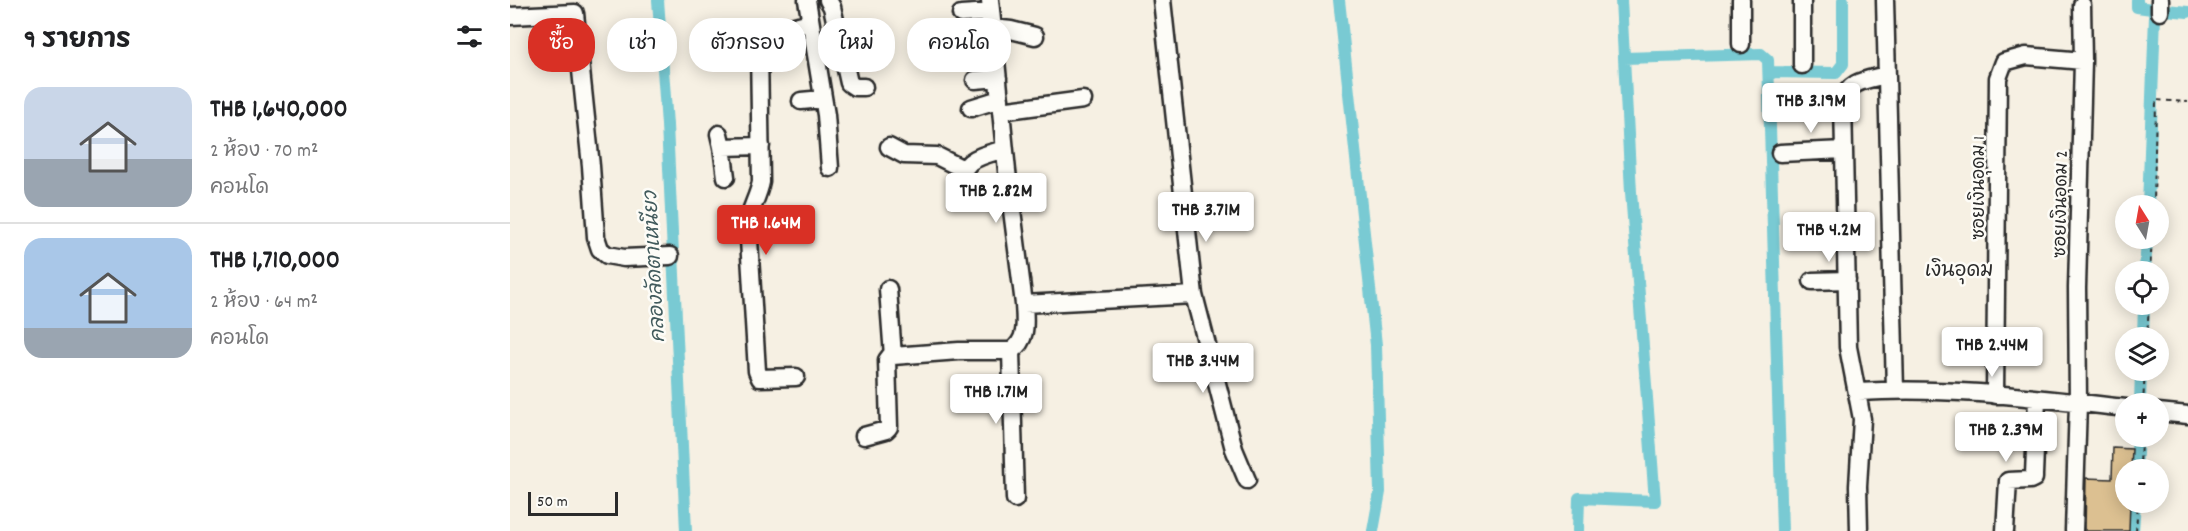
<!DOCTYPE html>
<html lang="th">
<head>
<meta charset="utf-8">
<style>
	body { margin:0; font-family:Dekko,"Playpen Sans Thai",sans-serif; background:#f2f2f2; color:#202124; height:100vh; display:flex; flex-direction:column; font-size:22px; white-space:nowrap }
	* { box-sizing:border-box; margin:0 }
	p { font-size:20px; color:#757577 }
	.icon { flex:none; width:33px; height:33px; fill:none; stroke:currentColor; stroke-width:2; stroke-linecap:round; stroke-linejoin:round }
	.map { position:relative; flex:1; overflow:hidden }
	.side { display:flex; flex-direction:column; background:#fff; width:510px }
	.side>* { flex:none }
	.banner { position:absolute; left:18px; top:18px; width:570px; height:54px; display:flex; gap:12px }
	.needle { width:39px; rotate:349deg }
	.buttons { position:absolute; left:1605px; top:195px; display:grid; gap:12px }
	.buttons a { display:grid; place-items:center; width:54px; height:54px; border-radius:50%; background:#fff; box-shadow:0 3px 15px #0003; font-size:30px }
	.scale { position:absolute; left:18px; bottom:15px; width:90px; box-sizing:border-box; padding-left:6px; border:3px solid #2b2b2b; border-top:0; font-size:16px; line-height:21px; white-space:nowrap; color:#2b2b2b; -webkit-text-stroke:4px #fdfcf7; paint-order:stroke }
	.price { position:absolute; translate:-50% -51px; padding:0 14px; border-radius:6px; background:#fff; color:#222; font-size:20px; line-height:39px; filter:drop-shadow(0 2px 3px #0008) }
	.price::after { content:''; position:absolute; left:50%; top:36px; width:18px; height:14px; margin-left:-9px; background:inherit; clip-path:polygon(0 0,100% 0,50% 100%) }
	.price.on { background:#d93025; color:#fff }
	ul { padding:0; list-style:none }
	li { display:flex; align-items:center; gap:18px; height:150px; padding:0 24px }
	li+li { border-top:2px solid #e0e0e0 }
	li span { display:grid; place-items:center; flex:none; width:168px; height:120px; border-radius:18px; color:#555 }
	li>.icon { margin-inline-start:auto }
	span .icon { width:72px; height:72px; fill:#fffc; stroke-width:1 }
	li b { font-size:26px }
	h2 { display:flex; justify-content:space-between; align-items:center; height:72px; padding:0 24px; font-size:26px }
	.pill { padding:0 21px; border-radius:24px; background:#fff; box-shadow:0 3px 15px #0003; font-size:21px; line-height:54px }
	.pill.on { background:#d93025; color:#fff }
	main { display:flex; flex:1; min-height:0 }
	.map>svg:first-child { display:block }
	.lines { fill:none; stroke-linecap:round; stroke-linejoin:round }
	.canal { stroke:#79cad3; stroke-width:12 }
	.building { fill:#dcc091; stroke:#2b2b2b; stroke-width:1.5 }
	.minor-casing { stroke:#2b2b2b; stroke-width:21 }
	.path { stroke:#2b2b2b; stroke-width:2; stroke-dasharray:4.5 4.5; stroke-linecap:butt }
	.minor { stroke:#fdfcf7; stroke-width:16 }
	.labels { text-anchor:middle; stroke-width:5; stroke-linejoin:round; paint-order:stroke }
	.street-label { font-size:18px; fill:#2b2b2b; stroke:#fdfcf7 }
	.water-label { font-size:20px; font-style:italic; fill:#425b5d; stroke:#fdfcf7 }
	.neighbourhood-label { font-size:20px; fill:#2b2b2b; stroke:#fdfcf7 }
</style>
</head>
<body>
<main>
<section class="side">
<h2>9 รายการ<svg class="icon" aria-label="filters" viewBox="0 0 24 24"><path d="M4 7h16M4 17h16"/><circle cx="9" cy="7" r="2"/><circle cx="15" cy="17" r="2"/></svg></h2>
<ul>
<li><span style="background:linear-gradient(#c9d6e8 60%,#9aa5b1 0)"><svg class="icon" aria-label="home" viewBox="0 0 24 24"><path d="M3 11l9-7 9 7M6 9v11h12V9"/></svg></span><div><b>THB 1,640,000</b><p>2 ห้อง · 70 m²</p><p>คอนโด</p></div></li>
<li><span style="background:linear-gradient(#a9c7e8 75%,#9aa5b1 0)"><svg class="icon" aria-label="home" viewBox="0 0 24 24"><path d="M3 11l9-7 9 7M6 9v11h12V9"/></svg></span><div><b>THB 1,710,000</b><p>2 ห้อง · 64 m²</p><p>คอนโด</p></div></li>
</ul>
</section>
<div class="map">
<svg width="1678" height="531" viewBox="0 0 1678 531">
	<rect width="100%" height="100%" fill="#f6f0e3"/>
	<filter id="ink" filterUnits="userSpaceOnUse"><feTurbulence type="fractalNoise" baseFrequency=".0167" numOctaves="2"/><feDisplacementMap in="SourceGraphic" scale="12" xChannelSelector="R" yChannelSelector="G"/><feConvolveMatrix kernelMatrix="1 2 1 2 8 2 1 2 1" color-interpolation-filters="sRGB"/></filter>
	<g filter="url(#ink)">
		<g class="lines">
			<path class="canal" d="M148 0 157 125 176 531
				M829 0 866 345 870 492 863 531
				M1627 0V7L1642 9 1645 16 1638 206
				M1643 9 1678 12
				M1114 58 1251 54 1258 60 1272 531
				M1259 72 1326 73 1333 64V0
				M1635 272 1637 238
				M1633 338 1634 304
				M1630 404 1631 370
				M1626 470 1628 436
				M1068 531 1069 498 1145 501 1121 192 1111 0
				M1623 531 1625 502"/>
		</g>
		<path class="building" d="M1603 448 1622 449 1621 470H1616V502H1620L1619 531H1575L1576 478 1602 479Z"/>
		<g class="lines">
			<g class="minor-casing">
				<path id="minor" d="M297 0 316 115 320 168
					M318 0 322 7 339 83 345 87H354
					M1292 0V65
					M1375 0 1385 390
					M1650 12V0
					M451 14 481 12
					M0 16 65 13 81 166 86 237 90 249 97 255 114 258 160 256
					M482 28 501 30 525 36
					M212 34 251 35
					M1231 44V0
					M465 80 488 78
					M291 101 313 99
					M461 108 490 99
					M491 111 573 100
					M209 134 212 147 251 146
					M212 147 216 177
					M379 147 394 155 427 156 453 169
					M1270 153 1334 150
					M451 188C451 157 470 157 494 149
					M1302 281 1337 280
					M684 295 724 449 737 480
					M514 304 684 295 652 0
					M501 351 505 499
					M383 356 449 351H501C518 340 515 322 514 304L497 171 480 0
					M286 377 250 378 247 371 238 223C240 209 248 197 251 182L249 48 251 35 300 22
					M1348 392C1437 386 1527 398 1616 408
					M1485 395 1488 78 1494 62 1516 56 1573 61
					M1648 412 1678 415
					M354 436 376 430 379 427 377 360 380 356H383L378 289
					M1349 531 1348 486 1352 419 1338 347 1333 101C1339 80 1357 80 1376 75
					M1495 531 1498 481 1520 480 1524 478V475L1527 399
					M1564 531 1568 403 1567 288 1573 61 1572 5"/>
			</g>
			<path class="path" d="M1644 206 1646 100 1678 102
				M1640 272 1642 238
				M1637 338 1639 304
				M1633 404 1635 370
				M1630 470 1631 436
				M1626 531 1628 502"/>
			<use href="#minor" class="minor"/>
		</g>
	</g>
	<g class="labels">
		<g class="street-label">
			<text transform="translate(1468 188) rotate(-90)" y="6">ซอยเงินอุดม 1</text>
			<text transform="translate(1550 204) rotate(-89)" y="6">ซอยเงินอุดม 2</text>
		</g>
		<g class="water-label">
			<text transform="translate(143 267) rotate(-93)" y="7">คลองลัดตาเหนียว</text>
		</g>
		<g class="neighbourhood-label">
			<text x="1449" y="276">เงินอุดม</text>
		</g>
	</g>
</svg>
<div class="buttons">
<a><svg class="needle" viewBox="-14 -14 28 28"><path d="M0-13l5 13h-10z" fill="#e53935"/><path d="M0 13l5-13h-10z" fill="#757577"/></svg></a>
<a><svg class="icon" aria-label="locate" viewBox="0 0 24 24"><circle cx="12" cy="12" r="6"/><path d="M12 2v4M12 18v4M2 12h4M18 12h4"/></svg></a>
<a><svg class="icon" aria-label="layers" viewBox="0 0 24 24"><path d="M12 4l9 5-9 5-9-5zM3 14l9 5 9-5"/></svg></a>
<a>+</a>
<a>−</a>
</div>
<div class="scale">50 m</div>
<b class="price" style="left:1301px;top:134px">THB 3.19M</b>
<b class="price" style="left:486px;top:224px">THB 2.82M</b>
<b class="price" style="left:696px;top:243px">THB 3.71M</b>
<b class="price on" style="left:256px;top:256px">THB 1.64M</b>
<b class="price" style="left:1319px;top:263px">THB 4.2M</b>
<b class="price" style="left:1482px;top:378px">THB 2.44M</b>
<b class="price" style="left:693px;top:394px">THB 3.44M</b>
<b class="price" style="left:486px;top:425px">THB 1.71M</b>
<b class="price" style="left:1496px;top:463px">THB 2.39M</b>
<div class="banner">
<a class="pill on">ซื้อ</a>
<a class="pill">เช่า</a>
<a class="pill">ตัวกรอง</a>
<a class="pill">ใหม่</a>
<a class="pill">คอนโด</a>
</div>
</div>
</main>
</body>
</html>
